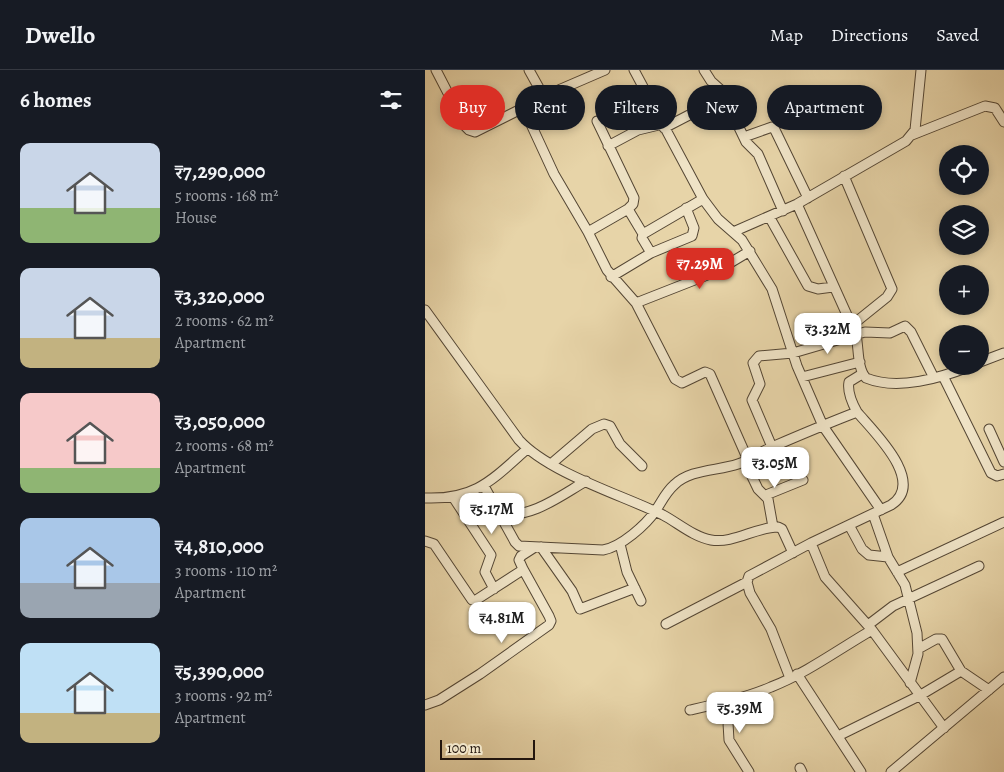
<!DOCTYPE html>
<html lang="en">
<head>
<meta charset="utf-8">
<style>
	body { margin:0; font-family:Alegreya,serif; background:#20242c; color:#f1f3f6; height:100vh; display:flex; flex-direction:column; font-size:19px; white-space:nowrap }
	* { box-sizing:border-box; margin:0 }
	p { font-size:16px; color:#9ea1a6 }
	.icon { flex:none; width:28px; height:28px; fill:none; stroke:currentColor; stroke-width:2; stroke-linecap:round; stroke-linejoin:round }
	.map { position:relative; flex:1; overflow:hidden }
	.details { display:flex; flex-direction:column; background:#171b24; width:425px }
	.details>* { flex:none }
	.hud { position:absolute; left:15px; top:15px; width:475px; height:45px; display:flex; gap:10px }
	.tools { position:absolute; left:514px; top:75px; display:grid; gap:10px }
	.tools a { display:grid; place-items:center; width:50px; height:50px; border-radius:50%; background:#171b24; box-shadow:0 2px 8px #0003; font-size:25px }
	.scale { position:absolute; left:15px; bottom:12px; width:95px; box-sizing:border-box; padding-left:5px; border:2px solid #23160e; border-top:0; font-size:14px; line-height:18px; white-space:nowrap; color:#23160e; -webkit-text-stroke:4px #efe3c6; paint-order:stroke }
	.price { position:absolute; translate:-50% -42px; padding:0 11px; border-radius:10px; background:#fff; color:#222; font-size:16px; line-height:32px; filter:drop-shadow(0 1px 2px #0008) }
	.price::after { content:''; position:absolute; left:50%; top:30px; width:15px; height:11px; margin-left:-8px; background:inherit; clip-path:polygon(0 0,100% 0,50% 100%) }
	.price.current { background:#d93025; color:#fff }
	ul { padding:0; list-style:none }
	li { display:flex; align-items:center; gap:15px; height:125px; padding:0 20px }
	li span { display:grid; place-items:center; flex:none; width:140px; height:100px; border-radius:10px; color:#555 }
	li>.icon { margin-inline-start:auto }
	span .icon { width:60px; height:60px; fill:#fffc; stroke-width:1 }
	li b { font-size:21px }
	h2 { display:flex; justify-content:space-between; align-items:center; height:60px; padding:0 20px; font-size:21px }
	.pill { padding:0 18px; border-radius:22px; background:#171b24; box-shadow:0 2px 8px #0003; font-size:18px; line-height:45px }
	.pill.current { background:#d93025; color:#fff }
	header { display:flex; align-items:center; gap:30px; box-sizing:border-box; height:70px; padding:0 25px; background:#171b24; border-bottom:1px solid #363941 }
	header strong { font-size:24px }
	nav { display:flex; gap:28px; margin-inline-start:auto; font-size:18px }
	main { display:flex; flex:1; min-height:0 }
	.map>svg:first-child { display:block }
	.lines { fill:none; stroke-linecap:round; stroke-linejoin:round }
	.minor-casing { stroke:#544634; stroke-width:11 }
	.minor { stroke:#efe3c6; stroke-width:9 }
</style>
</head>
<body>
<header>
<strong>Dwello</strong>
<nav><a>Map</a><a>Directions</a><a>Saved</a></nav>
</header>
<main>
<section class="details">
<h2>6 homes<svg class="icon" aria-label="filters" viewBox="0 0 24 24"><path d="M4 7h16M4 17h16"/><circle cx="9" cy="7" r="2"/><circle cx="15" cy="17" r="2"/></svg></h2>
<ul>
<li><span style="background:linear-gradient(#c9d6e8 65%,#8fb573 0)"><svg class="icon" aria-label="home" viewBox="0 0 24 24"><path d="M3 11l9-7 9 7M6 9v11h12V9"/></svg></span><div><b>₹7,290,000</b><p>5 rooms · 168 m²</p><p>House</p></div></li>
<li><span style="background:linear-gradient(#c9d6e8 70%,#c2b280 0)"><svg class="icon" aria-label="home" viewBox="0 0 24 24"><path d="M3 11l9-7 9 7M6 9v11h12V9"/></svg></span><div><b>₹3,320,000</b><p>2 rooms · 62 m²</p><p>Apartment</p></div></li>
<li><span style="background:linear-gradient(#f6c9c9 75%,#8fb573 0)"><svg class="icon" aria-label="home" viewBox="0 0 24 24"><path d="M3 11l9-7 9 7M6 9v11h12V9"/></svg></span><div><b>₹3,050,000</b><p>2 rooms · 68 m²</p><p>Apartment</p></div></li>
<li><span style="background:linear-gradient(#a9c7e8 65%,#9aa5b1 0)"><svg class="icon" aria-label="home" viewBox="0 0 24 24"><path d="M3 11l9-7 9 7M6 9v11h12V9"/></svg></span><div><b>₹4,810,000</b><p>3 rooms · 110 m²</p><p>Apartment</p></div></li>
<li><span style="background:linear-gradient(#bfe0f5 70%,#c2b280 0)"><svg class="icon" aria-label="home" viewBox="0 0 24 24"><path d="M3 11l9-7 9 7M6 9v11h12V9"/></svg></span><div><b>₹5,390,000</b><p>3 rooms · 92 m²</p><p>Apartment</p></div></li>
</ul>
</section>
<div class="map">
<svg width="579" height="702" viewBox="0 0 579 702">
	<rect width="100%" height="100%" fill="#e7d4a8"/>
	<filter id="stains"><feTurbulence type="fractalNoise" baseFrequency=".004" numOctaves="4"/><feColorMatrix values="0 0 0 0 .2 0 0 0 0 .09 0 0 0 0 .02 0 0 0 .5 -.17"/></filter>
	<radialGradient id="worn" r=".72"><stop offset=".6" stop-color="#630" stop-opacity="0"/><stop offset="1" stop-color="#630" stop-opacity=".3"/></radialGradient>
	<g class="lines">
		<g class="minor-casing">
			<path id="minor" d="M11 0 40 56 44 60 50 62 136 19 180 0
				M104 0 119 27
				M209 0 278 129 293 149 317 170 347 219 372 296 398 356 456 440
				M279 0 286 11 296 20 321 72 333 84 358 141
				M98 37 129 104 163 162 182 200 211 233 250 309 257 313 280 302 285 304 323 390
				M239 58 299 27
				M487 65 560 36 570 38 579 52
				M319 67 347 57 350 60 383 128
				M183 76 213 60 238 54
				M419 106 467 219 462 227 426 256
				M372 134 431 265C434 279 432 298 441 308 473 321 515 308 546 296
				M203 139 218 164
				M345 148 383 216 393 219 408 217
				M163 162 203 139 208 134 209 128 172 51
				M308 162 372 134 481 71 490 60 496 0
				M226 183 267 166 269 158 261 138
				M186 207 226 183 217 168 218 164 278 129
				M211 233 290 202 325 181
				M0 240 94 370C124 403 197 425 238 445 253 453 269 467 286 470 308 474 331 457 353 457L357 459 368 483
				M555 292 579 283
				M518 306 566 403 572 406 579 404
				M377 307 435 292
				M564 359 579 392
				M347 377 327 330 335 314 328 293 334 286 368 283 440 262 465 263 480 256 486 262 509 308
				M320 392 333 419 343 429 348 457
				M126 394 167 359 179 354 185 356 195 374 217 396
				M59 416 90 472 94 476 178 480C196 477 221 455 231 440 237 431 241 422 249 415 265 399 293 401 313 394 325 390 335 382 347 377 375 365 403 353 432 342
				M341 425 378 410
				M28 427 66 485 60 502 69 519
				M0 428C50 430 67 410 102 379
				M74 444C106 449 135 426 161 411
				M448 444 463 487 480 515 492 563 493 584 485 613
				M424 455 437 479 444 485 463 487
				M0 471 9 474 47 530H51L96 501 98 499 94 490 96 486 110 477
				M386 473 400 507 447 560 519 658
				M195 474 202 502 216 531
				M116 477 147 521 155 539 210 518
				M472 502 579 452
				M241 554 322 512
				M443 555 468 536 554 496
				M493 579 511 569H517L536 601 564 620
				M372 604 436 702
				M365 608 346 559 325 523 322 512 324 506 386 473 466 435C502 412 448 361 432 342 427 333 422 322 424 312L437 304
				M295 633 303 653 304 670 324 702
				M0 635 14 630 55 604 124 555 126 551 124 546 98 499
				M265 640C292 634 320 628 346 617 382 603 414 579 447 560
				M413 666 494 626 536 601
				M375 698 377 702
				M466 702 579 607"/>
		</g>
		<use href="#minor" class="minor"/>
	</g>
	<rect width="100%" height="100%" filter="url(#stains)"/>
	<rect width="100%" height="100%" fill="url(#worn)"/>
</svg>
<div class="tools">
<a><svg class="icon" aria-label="locate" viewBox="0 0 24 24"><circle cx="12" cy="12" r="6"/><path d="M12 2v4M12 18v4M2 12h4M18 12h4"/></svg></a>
<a><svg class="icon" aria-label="layers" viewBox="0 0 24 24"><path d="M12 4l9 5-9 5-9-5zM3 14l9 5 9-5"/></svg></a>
<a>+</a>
<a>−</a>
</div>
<div class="scale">100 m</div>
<b class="price current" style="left:275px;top:220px">₹7.29M</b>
<b class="price" style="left:403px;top:285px">₹3.32M</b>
<b class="price" style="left:350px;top:419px">₹3.05M</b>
<b class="price" style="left:67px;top:465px">₹5.17M</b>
<b class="price" style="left:77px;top:574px">₹4.81M</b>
<b class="price" style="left:315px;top:664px">₹5.39M</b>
<div class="hud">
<a class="pill current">Buy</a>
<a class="pill">Rent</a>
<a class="pill">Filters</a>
<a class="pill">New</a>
<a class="pill">Apartment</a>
</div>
</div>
</main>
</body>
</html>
